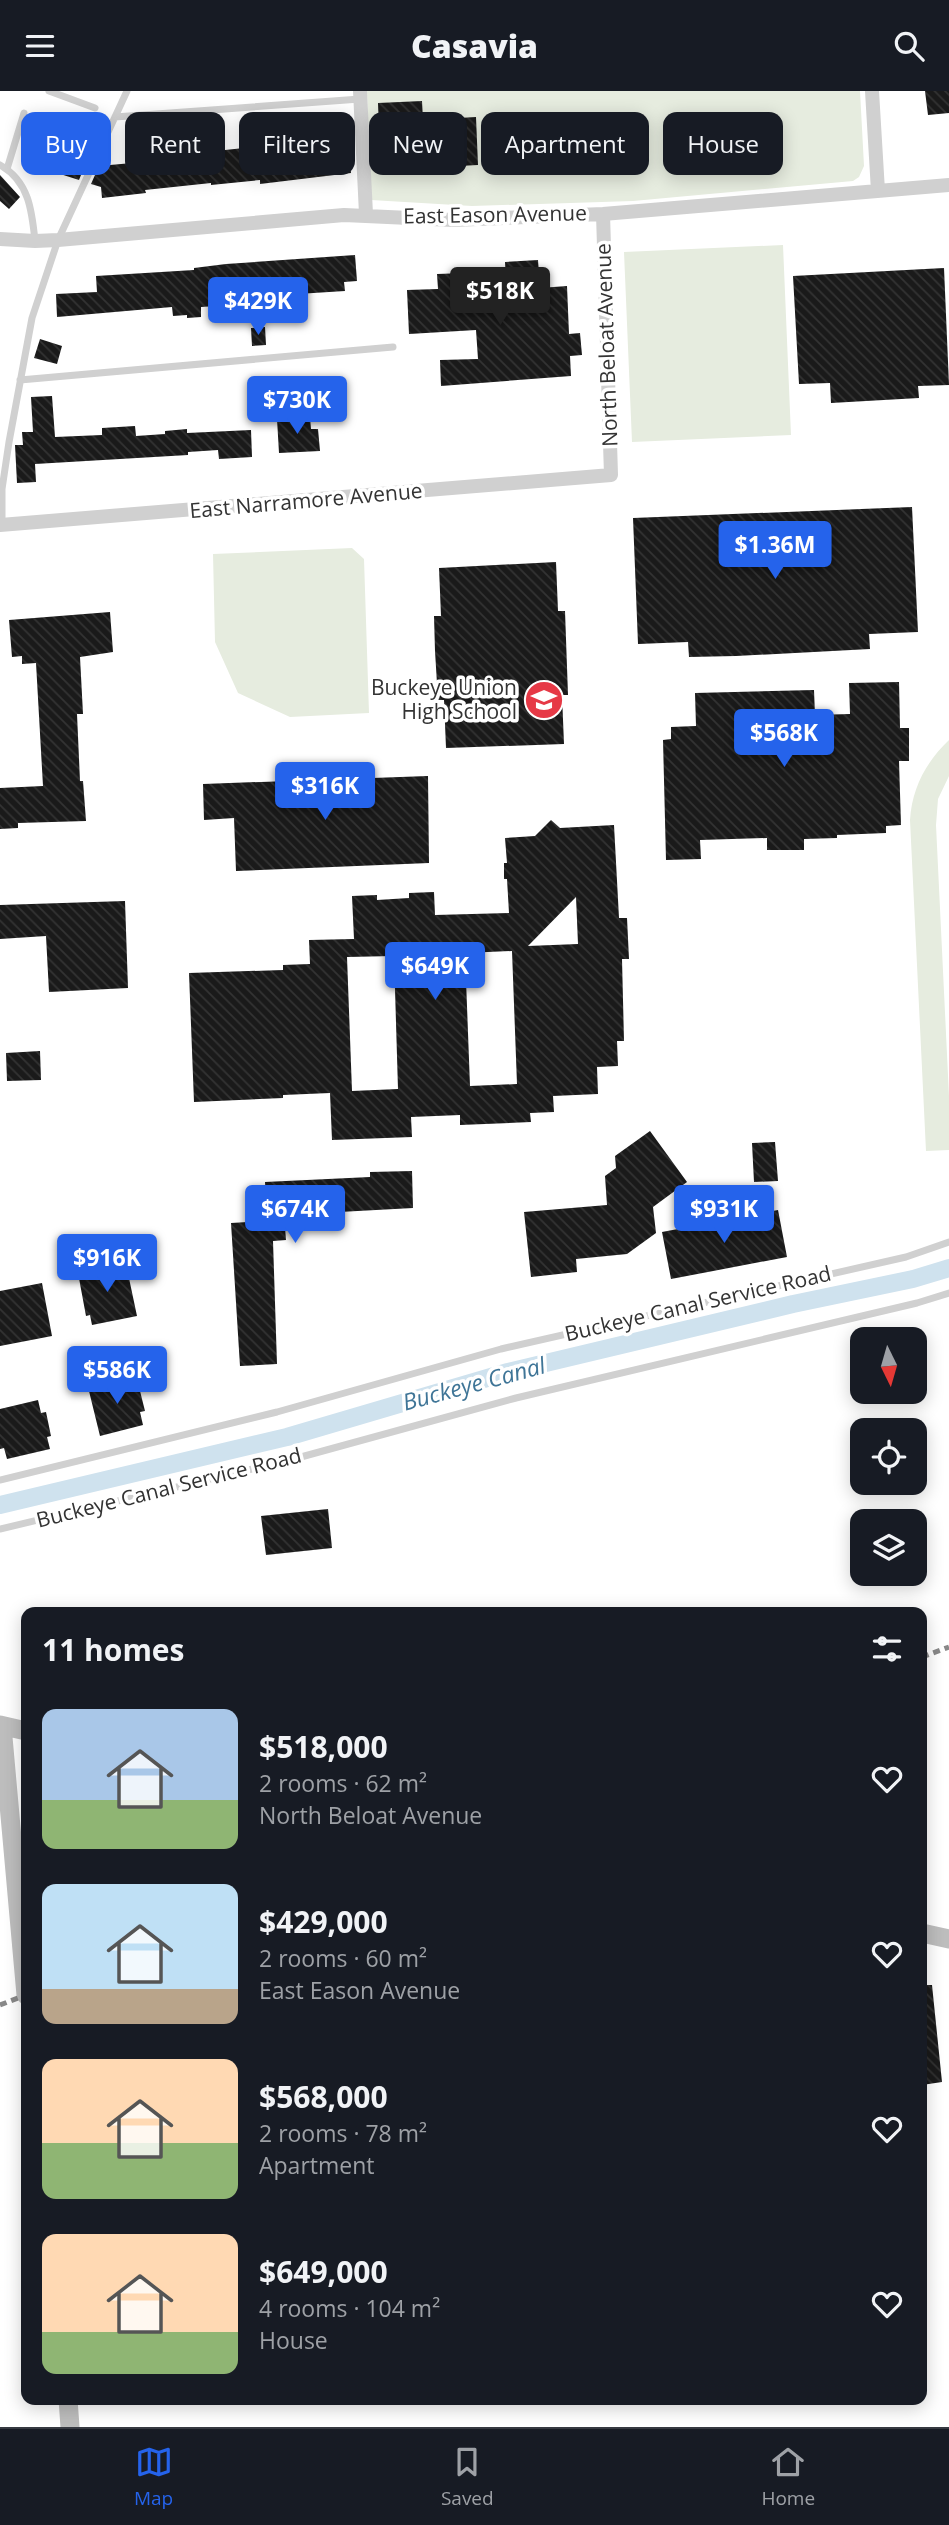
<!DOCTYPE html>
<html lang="en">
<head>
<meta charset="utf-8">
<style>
	body { margin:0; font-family:"Open Sans",sans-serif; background:#20242c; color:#f1f3f6; height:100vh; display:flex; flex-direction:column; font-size:26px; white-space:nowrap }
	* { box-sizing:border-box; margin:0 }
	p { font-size:23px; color:#9ea1a6 }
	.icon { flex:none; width:38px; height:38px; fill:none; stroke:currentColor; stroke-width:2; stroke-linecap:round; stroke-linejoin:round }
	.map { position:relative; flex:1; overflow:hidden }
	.sheet { position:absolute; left:21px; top:1516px; width:906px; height:798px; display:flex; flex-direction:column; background:#171b24; border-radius:14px; box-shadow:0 4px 18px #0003 }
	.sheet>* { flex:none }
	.banner { position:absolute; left:21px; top:21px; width:908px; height:63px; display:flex; gap:14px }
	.needle { width:46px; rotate:175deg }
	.controls { position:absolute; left:850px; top:1236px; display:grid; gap:14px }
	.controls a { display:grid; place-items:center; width:77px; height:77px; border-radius:14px; background:#171b24; box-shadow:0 4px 18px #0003; font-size:35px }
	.price { position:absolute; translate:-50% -60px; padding:0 16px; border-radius:7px; background:#2563eb; color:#fff; font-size:23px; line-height:46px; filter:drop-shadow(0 2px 4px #0008) }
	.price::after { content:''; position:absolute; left:50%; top:42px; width:21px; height:16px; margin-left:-10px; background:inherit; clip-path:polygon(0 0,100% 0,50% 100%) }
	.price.selected { background:#222; color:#fff }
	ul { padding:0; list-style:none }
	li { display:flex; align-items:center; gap:21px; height:175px; padding:0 21px }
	li span { display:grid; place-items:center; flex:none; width:196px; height:140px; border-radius:14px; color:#555 }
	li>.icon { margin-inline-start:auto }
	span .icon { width:84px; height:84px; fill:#fffc; stroke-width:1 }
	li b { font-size:30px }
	h2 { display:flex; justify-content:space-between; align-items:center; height:84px; padding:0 21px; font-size:30px }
	.tag { padding:0 24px; border-radius:14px; background:#171b24; box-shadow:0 4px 18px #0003; font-size:24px; line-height:63px }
	.tag.selected { background:#2563eb; color:#fff }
	header { display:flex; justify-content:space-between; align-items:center; height:91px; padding:0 21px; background:#171b24; font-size:32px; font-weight:800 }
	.tabs { display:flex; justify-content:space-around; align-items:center; height:98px; border-top:2px solid #363941; background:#171b24; font-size:19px; color:#9ea1a6 }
	.tabs a { display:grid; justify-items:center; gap:4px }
	.tabs .selected { color:#2563eb }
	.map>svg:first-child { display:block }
	.park { fill:#e6ecdf }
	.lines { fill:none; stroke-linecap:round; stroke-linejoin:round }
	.canal { stroke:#cfe2ee; stroke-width:18 }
	.building { fill:url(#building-back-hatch); fill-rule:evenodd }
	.lane { stroke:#d0d0d0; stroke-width:7 }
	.street { stroke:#d0d0d0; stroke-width:14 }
	.secondary { stroke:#bdbdbd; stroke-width:19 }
	.rail { stroke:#888; stroke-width:5; stroke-dasharray:7 5; stroke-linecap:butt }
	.labels { text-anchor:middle; stroke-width:7; stroke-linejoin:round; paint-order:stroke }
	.street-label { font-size:21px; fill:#333; stroke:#fff }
	.poi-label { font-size:21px; fill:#333; stroke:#fff; text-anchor:end }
	.water-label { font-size:23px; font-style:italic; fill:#3f7597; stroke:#fff }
</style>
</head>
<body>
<header><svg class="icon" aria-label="menu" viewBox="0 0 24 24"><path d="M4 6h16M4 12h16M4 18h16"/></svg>Casavia<svg class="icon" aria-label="search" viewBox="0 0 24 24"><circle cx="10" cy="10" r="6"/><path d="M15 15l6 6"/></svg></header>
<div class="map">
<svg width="949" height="2336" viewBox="0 0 949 2336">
	<defs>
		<pattern id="building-back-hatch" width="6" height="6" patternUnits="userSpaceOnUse" patternTransform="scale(1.75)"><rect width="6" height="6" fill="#1a1a1a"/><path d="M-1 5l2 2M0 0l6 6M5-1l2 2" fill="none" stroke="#333"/></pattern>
	</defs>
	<rect width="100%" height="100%" fill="#fff"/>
	<path class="park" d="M367 0H860L864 75 859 86 853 90 633 110 472 115 371 109Z
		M783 154 791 344 632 351 624 161Z
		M352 457 364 468 369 622 290 626 238 602 215 551 213 463Z
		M949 649V685L938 708 936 734 949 1005V1059L926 1060 910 729C912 697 926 671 949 649Z"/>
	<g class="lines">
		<path class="canal" d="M0 1414 287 1346 508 1281 793 1213 913 1188 949 1177"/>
	</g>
	<path class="building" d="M925 0H949V22L928 24Z
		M422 10 423 29 476 26 478 74 420 77 419 67 380 69 378 12Z
		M51 26 63 29 60 38 95 49 79 89 35 75Z
		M203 28 206 61 244 57 246 70 315 64V61L335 59 334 50 347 48 351 82 260 93V89L211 94V92L145 99 146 102 102 107 101 96 91 93 99 75 143 71V76L173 72 171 58 184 57 181 30Z
		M0 84 20 106 9 118 0 110Z
		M355 164 357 190 344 191 345 200 216 208 217 215 201 216V226L187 227V224L173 225 172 216 57 226 56 203 97 201 96 185 194 179V177L226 173Z
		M538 169 540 197 567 195 569 243 580 242 582 264 570 265 571 285 441 295 440 269 478 268 476 239 409 243 407 199 438 198 437 183 465 182 466 209 507 207 505 171Z
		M944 177 949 294 918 295 919 307 831 312 830 292 799 293 793 185Z
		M265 236 266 254 252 255 251 237Z
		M40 248 62 255 57 273 34 267Z
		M52 305 55 346 102 344V337L135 335 136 345 165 343V340L187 338V342L251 339 252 366 219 368 218 359 188 361V364L35 373 36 391 17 392 15 354H23L22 341H33L31 306Z
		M310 326 311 338H318L320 360 279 362 277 328Z
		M912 416 918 541 869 543 870 558 736 565 689 566 688 551 638 553 633 427Z
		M556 471 558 520H565L568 604H562L564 653 446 657 444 609H438L435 560 434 525H441L439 477Z
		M110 521 113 561 80 566 83 623H77L80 690H83L86 730 18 732V737L0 738V697L43 695 36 572 22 573V565L12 566 9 529Z
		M899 591 900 637H909V670H899L901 734 886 735V742L837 744V747L804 748V759H767V747L700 749 701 768 666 769 663 649 671 648V636L696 635 695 602 814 599 815 624 850 623 849 592Z
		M428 685 429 772 236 780 234 727 204 729 203 693Z
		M551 729 560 737 614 734 619 827H627L629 868H622L624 950H617L618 975 597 976 598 1003 553 1005 554 1021 530 1022 531 1031 460 1034V1024L411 1026 412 1046 332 1049 330 1002 283 1004V1007L194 1011 189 882 283 879V874L310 873 309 849 354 848 352 805 377 804V809L409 807V802L434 801 435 824 509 822 507 788H504V772H507L505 747 535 745ZM576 806 578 853 528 855ZM512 860 517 993 470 995 465 862ZM394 865 398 998 352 1000 347 866Z
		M125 810 128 897 49 901 46 845 0 848V814Z
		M40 960 41 989 7 990 6 962Z
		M650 1040 687 1091 653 1116 656 1142 627 1163 576 1168 577 1181 531 1186 524 1121 607 1114 605 1085 616 1077 615 1065Z
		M775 1051 778 1090 754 1091 752 1052Z
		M412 1080 413 1117 284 1124 286 1149 273 1150 277 1273 240 1275 231 1132 267 1130 265 1091 370 1086V1081Z
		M778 1119 787 1166 671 1188 662 1141Z
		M126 1173 137 1225 92 1234 90 1224 86 1225 78 1182Z
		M42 1192 52 1245 0 1255V1200Z
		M130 1285 133 1298 139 1296 145 1320 140 1321 143 1334 100 1345 88 1296Z
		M38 1309 41 1322 46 1321 51 1345 47 1346 50 1358 7 1368 4 1357 0 1358V1318Z
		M328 1418 332 1457 266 1464 261 1425Z
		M922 1894H932L942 1991 922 1994Z"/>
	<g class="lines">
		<path class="lane" d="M49 0 95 17
			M115 26 360 8
			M0 74C29 90 32 120 35 150
			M7 78 24 22
			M20 289 393 256
			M2 434V398L9 351 32 227 58 149 127 0
			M0 1389 277 1321 501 1258 906 1166 949 1151
			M0 1438 290 1369 516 1307 917 1212 949 1202"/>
		<path class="street" d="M360 0 366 123
			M872 0 878 100
			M0 148 35 150 58 149 344 124 453 129 603 123 949 94
			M0 434 611 384 603 123"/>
		<path class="secondary" d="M0 1634 26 1640
			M2 1635 26 1904
			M922 1842 949 1848
			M68 2308 70 2336"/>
		<path class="rail" d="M922 1566 949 1556
			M0 1914 26 1904"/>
	</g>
	<defs>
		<g id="school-disc" transform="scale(2.0125)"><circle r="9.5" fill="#e63946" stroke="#fff"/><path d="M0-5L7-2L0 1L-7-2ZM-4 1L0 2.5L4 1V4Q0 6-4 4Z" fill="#fff"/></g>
	</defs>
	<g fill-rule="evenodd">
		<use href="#school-disc" x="544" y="609"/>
	</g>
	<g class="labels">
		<g class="street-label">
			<text transform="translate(495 124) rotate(-1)" y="7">East Eason Avenue</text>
			<text transform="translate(607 254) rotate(-92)" y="7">North Beloat Avenue</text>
			<text transform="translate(306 410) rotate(-5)" y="7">East Narramore Avenue</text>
			<text transform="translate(698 1213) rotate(-13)" y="7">Buckeye Canal Service Road</text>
			<text transform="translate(169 1397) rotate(-14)" y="7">Buckeye Canal Service Road</text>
		</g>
		<g class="poi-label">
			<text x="517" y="604">Buckeye Union<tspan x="517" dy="24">High School</tspan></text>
		</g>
		<g class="water-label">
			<text transform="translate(474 1293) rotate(-15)" y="8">Buckeye Canal</text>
		</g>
	</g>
</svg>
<div class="controls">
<a><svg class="needle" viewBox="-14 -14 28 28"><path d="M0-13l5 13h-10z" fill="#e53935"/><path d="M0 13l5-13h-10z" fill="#9ea1a6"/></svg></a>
<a><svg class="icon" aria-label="locate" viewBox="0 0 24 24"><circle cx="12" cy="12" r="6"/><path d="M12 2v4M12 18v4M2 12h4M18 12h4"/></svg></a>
<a><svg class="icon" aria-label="layers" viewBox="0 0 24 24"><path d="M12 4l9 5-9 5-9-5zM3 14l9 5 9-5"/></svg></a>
</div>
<b class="price selected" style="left:500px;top:236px">$518K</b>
<b class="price" style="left:258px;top:246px">$429K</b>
<b class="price" style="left:297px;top:345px">$730K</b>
<b class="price" style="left:775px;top:490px">$1.36M</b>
<b class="price" style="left:784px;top:678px">$568K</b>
<b class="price" style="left:325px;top:731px">$316K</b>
<b class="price" style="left:435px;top:911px">$649K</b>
<b class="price" style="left:295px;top:1154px">$674K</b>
<b class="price" style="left:724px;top:1154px">$931K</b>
<b class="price" style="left:107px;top:1203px">$916K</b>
<b class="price" style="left:117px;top:1315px">$586K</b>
<div class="banner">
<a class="tag selected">Buy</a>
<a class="tag">Rent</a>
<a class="tag">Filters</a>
<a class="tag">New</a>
<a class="tag">Apartment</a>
<a class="tag">House</a>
</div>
<section class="sheet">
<h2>11 homes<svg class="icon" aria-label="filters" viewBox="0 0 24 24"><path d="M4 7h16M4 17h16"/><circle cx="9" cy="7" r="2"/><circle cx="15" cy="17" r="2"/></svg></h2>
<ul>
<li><span style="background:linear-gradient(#a9c7e8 65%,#8fb573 0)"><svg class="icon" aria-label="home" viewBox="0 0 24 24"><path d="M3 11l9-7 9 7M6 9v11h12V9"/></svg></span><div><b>$518,000</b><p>2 rooms · 62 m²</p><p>North Beloat Avenue</p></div><svg class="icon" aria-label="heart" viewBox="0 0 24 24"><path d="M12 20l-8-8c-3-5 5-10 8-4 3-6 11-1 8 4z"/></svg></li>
<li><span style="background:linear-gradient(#bfe0f5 75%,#b9a48a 0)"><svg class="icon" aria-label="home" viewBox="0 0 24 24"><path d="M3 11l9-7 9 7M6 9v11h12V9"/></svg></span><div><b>$429,000</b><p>2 rooms · 60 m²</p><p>East Eason Avenue</p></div><svg class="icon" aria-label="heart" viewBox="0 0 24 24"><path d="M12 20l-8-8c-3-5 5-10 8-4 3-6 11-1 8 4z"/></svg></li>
<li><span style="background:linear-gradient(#ffd9b3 60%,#8fb573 0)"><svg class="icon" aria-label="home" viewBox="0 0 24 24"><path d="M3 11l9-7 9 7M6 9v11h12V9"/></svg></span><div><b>$568,000</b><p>2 rooms · 78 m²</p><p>Apartment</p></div><svg class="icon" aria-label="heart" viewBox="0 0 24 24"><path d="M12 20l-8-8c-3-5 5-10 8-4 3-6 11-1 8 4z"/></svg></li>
<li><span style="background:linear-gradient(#ffd9b3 70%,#8fb573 0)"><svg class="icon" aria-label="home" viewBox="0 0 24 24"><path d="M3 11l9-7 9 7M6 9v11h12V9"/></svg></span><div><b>$649,000</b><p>4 rooms · 104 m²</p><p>House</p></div><svg class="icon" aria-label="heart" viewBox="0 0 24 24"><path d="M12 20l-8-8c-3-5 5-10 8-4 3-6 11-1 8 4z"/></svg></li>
</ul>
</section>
</div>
<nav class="tabs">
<a class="selected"><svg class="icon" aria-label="map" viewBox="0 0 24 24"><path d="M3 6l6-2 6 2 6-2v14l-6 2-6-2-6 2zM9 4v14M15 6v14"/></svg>Map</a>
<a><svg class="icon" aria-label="saved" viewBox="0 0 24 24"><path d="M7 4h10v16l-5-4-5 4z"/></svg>Saved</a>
<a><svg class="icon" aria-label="home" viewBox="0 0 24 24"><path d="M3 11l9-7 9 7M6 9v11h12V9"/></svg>Home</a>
</nav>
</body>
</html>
